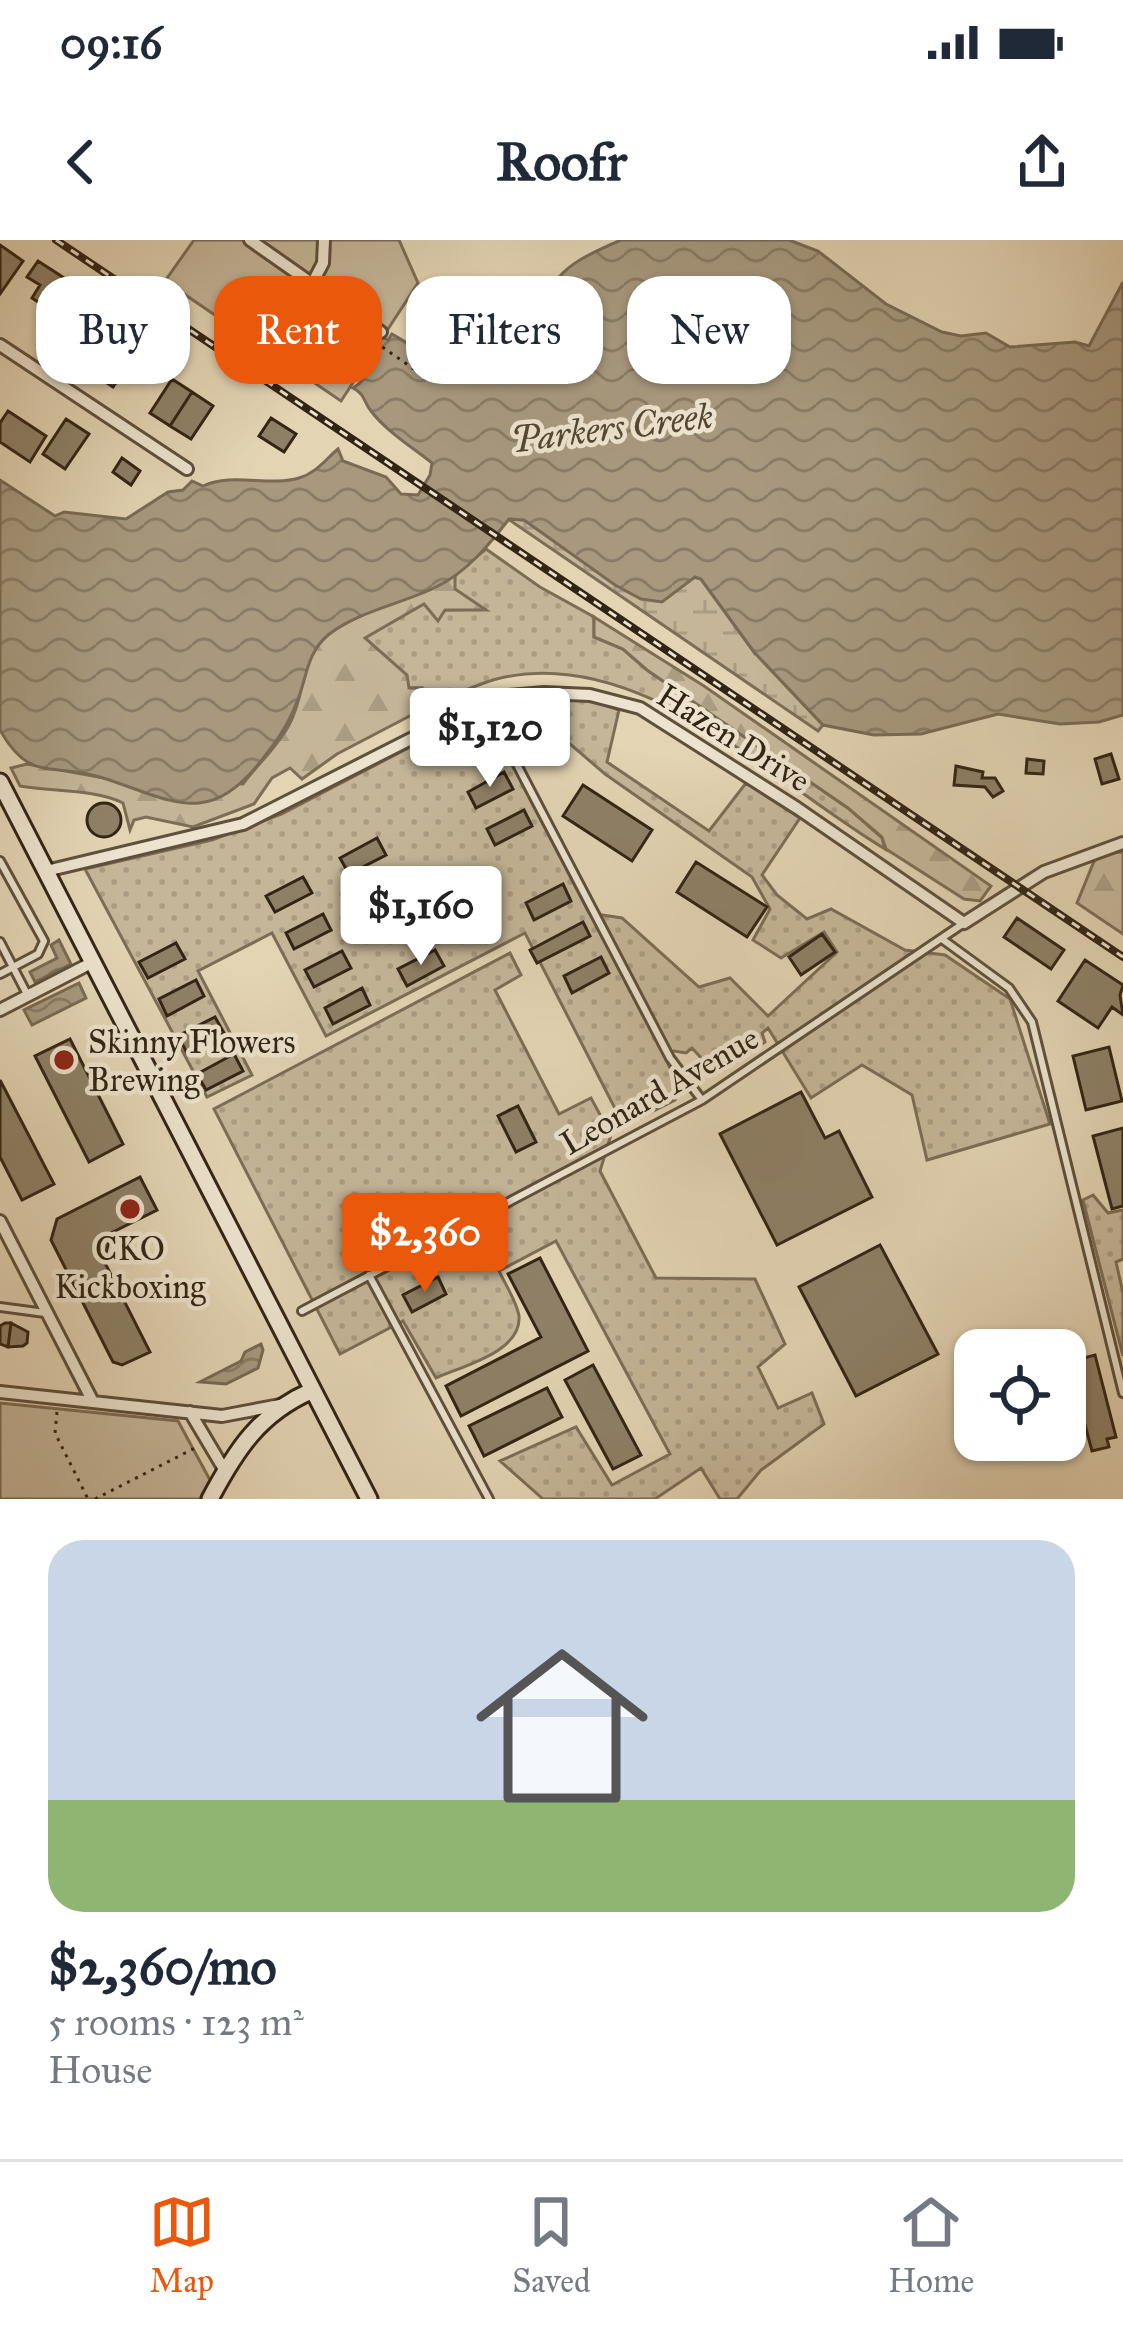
<!DOCTYPE html>
<html lang="en">
<head>
<meta charset="utf-8">
<style>
	body { margin:0; font-family:"IM FELL Great Primer",serif; background:#f2f2f3; color:#1f2937; height:100vh; display:flex; flex-direction:column; font-size:45px; white-space:nowrap }
	* { box-sizing:border-box; margin:0 }
	p { font-size:39px; color:#747a83 }
	.icon { flex:none; width:66px; height:66px; fill:none; stroke:currentColor; stroke-width:2; stroke-linecap:round; stroke-linejoin:round }
	.map { position:relative; height:1259px; overflow:hidden }
	.panel { display:flex; flex-direction:column; background:#fff; flex:1 }
	.panel>* { flex:none }
	.hud { position:absolute; left:36px; top:36px; width:1053px; height:108px; display:flex; gap:24px }
	.controls { position:absolute; left:954px; top:1089px; display:grid; gap:24px }
	.controls a { display:grid; place-items:center; width:132px; height:132px; border-radius:24px; background:#fff; box-shadow:0 3px 9px #0004; font-size:60px }
	.price { position:absolute; translate:-50% -102px; padding:0 27px; border-radius:12px; background:#fff; color:#222; font-size:39px; line-height:78px; filter:drop-shadow(0 3px 6px #0008) }
	.price::after { content:''; position:absolute; left:50%; top:72px; width:36px; height:27px; margin-left:-18px; background:inherit; clip-path:polygon(0 0,100% 0,50% 100%) }
	.price.current { background:#ea580c; color:#fff }
	ul { padding:0; list-style:none }
	li { display:grid; align-content:center; gap:24px; height:636px; padding:0 48px }
	li span { display:grid; place-items:center; height:372px; border-radius:36px; color:#555 }
	li>.icon { margin-inline-start:auto }
	span .icon { width:216px; height:216px; fill:#fffc; stroke-width:1 }
	li b { font-size:51px }
	.pill { padding:0 42px; border-radius:36px; background:#fff; box-shadow:0 3px 9px #0004; font-size:42px; line-height:108px }
	.pill.current { background:#ea580c; color:#fff }
	.status { display:flex; justify-content:space-between; align-items:center; height:84px; padding:0 60px; background:#fff; direction:ltr }
	.status svg { height:33px; fill:currentColor }
	header { display:flex; justify-content:space-between; align-items:center; height:156px; padding:0 48px; background:#fff; font-size:54px; font-weight:800 }
	.menu { display:flex; justify-content:space-around; align-items:center; height:168px; border-top:3px solid #e0e1e3; background:#fff; font-size:33px; color:#747a83 }
	.menu a { display:grid; justify-items:center; gap:6px }
	.menu .current { color:#ea580c }
	.map>svg:first-child { display:block }
	.grass { fill:url(#grass-dots); stroke:#7c6d56; stroke-width:3 }
	.forest { fill:url(#forest-firs); stroke:#7c6d56; stroke-width:3 }
	.wetland { fill:url(#wetland-marsh); stroke:#7c6d56; stroke-width:3 }
	.park { fill:#c5b699; stroke:#7c6d56; stroke-width:3 }
	.water { fill:url(#water-waves); stroke:#786a54; stroke-width:3 }
	.building { fill:#8e8067; stroke:#322414; stroke-width:3 }
	.lines { fill:none; stroke-linecap:round; stroke-linejoin:round }
	.lane-casing { stroke:#5e503c; stroke-width:12 }
	.street-casing { stroke:#5e503c; stroke-width:16 }
	.secondary-casing { stroke:#322414; stroke-width:21 }
	.path { stroke:#322414; stroke-width:3; stroke-dasharray:3 6; stroke-linecap:butt }
	.lane { stroke:#ede3ce; stroke-width:6 }
	.street { stroke:#ede3ce; stroke-width:10 }
	.secondary { stroke:#ede3ce; stroke-width:15 }
	.rail-casing { stroke:#322414; stroke-width:8 }
	.rail { stroke:#ede3ce; stroke-width:3; stroke-dasharray:9; stroke-linecap:butt }
	.poi-dot { fill:#8f2418; stroke:#ede3ce; stroke-width:4.5 }
	.labels { text-anchor:middle; stroke-width:9; stroke-linejoin:round; paint-order:stroke }
	.street-label { font-size:33px; fill:#322414; stroke:#ede3ce }
	.poi-label { font-size:33px; fill:#322414; stroke:#ede3ce; text-anchor:start }
	.water-label { font-size:36px; font-style:italic; fill:#554734; stroke:#ede3ce }
</style>
</head>
<body>
<div class="status"><b>09:16</b><svg viewBox="0 0 49 12"><path d="M0 12V9h3v3zM5 12V6h3v6zM10 12V3h3v9zM15 12V0h3v12zM26 1h20v11H26zM47 4h2v5h-2z"/></svg></div>
<header><svg class="icon" aria-label="back" viewBox="0 0 24 24"><path d="M15 5l-7 7 7 7"/></svg>Roofr<svg class="icon" aria-label="share" viewBox="0 0 24 24"><path d="M12 15V3M7 8l5-5 5 5M5 13v7h14v-7"/></svg></header>
<div class="map">
<svg width="1123" height="1259" viewBox="0 0 1123 1259">
	<defs>
		<pattern id="grass-dots" width="8" height="8" patternUnits="userSpaceOnUse" patternTransform="scale(3)"><rect width="8" height="8" fill="#c5b699"/><path d="M2 2h.1M6 6h.1" fill="none" stroke="#aa9c83" stroke-width="1.8" stroke-linecap="round"/></pattern>
		<pattern id="forest-firs" width="22" height="20" patternUnits="userSpaceOnUse" patternTransform="scale(3)"><rect width="22" height="20" fill="#c5b699"/><path d="M5 1l3.5 6h-7zM16 11l3.5 6h-7z" fill="#aa9c83"/></pattern>
		<pattern id="wetland-marsh" width="20" height="14" patternUnits="userSpaceOnUse" patternTransform="scale(3)"><rect width="20" height="14" fill="#c5b699"/><path d="M1 5h8M5 5V1M11 12h8M15 12V8" fill="none" stroke="#aa9c83"/></pattern>
		<pattern id="water-waves" width="16" height="10" patternUnits="userSpaceOnUse" patternTransform="scale(3)"><rect width="16" height="10" fill="#a7987e"/><path d="M0 5q4-4 8 0t8 0" fill="none" stroke="#897c66"/></pattern>
	</defs>
	<rect width="100%" height="100%" fill="#e3d4b4"/>
	<filter id="stains"><feTurbulence type="fractalNoise" baseFrequency=".00167" numOctaves="4"/><feColorMatrix values="0 0 0 0 .2 0 0 0 0 .09 0 0 0 0 .02 0 0 0 .5 -.17"/></filter>
	<radialGradient id="worn" r=".72"><stop offset=".6" stop-color="#630" stop-opacity="0"/><stop offset="1" stop-color="#630" stop-opacity=".3"/></radialGradient>
	<path class="grass" d="M486 309 540 347 594 377V397L623 409 647 430 848 568 882 598 885 609C773 542 635 400 493 440 470 447 447 458 425 468L422 448H409L363 398 425 363 445 370 484 369 454 349 455 334Z
		M568 460 594 461 619 470 607 522 709 591 746 543 800 578 762 635 777 655 807 679 831 669 905 710 945 715 1010 759 1050 884 927 920 912 855 862 825 811 858 768 788 762 793 765 802 724 830 713 831 692 808 686 813 674 811 664 815 678 845 675 860 630 883 622 882 525 693 326 796 272 693 198 731 252 835 207 857 85 629 212 600 282 574 479 471 507 461 519 464 521 480 506 512 589 673 622 678 699 747 730 738 768 776 837 712 824 692 781 718 753 700 770 669 752 637 605 534 549 486Z
		M510 713 521 735 495 750 559 874 591 858 611 895 600 931 656 1038 755 1039 785 1104 758 1127 778 1168 812 1153 824 1184 761 1230 737 1259H720L701 1228 655 1259H543L500 1221 576 1187 612 1245 670 1214 556 1001 499 1031C505 1044 517 1062 519 1076 522 1112 462 1126 436 1138L403 1081 340 1114 214 869Z
		M1093 955 1108 973 1123 970V1019L1116 1022 1123 1053V1116L1083 960Z"/>
	<path class="forest" d="M455 334V349L486 370H445L438 381 424 364 365 398 407 435 409 448H422L425 468 337 514 302 539 290 528 272 538 254 564 193 587 146 577 134 580 130 590 123 563C94 549 53 552 20 546L11 528 27 524 104 538 243 544C257 525 278 506 289 485 306 455 300 416 329 394 366 366 418 361 455 334Z
		M594 377 704 446 991 646 980 661 964 659 886 609 882 597 848 568 647 430 623 409 594 397Z
		M1123 612V694L1077 663 1097 614Z"/>
	<path class="wetland" d="M508 279 524 280 560 303 701 339 754 412 823 485 818 491Z"/>
	<path class="park" d="M194 0H399L418 43 341 161 165 41Z
		M0 1163 178 1181 210 1240 200 1259H0Z"/>
	<path class="water" d="M621 0H789L818 11 886 64 942 92 961 96 986 93 1010 107 1075 102 1089 106 1123 42V475L1099 482 1060 484 998 474 921 494 874 495 823 485 754 412 701 339 695 337 662 362 641 359 615 345 524 280 509 279C489 305 466 333 436 347 402 364 358 371 328 395 307 413 307 436 298 459 289 484 277 501 261 521 206 590 171 559 100 537 50 522 30 543 0 490V240L55 276 64 272 126 279 168 252 183 250 192 241 203 246C233 232 268 247 299 238 316 233 325 220 338 209L343 221 386 237 401 254 418 255 430 235 432 223C412 207 386 191 371 171 363 161 366 155 353 148 372 137 375 115 379 95L388 100 392 94C394 95 407 103 409 104 435 108 499 72 523 61L527 51 535 63 547 61C553 28 593 12 621 0Z
		M59 700 71 724 35 742 30 732 57 718 51 705Z
		M79 743 86 758 32 785 24 770Z
		M261 1104 263 1110 258 1128 226 1144 200 1142 241 1121 245 1112Z"/>
	<path class="building" d="M0 5 23 21 0 54Z
		M38 21 95 58 82 78 61 64 55 73 32 58 40 45 27 37Z
		M104 92 136 113 113 147 81 126Z
		M161 100 184 115 171 133 149 118Z
		M172 139 192 152 170 186 150 173Z
		M192 152 213 166 191 199 170 186Z
		M8 171 46 196 30 222 0 202V183Z
		M271 178 296 194 284 212 259 196Z
		M66 179 89 194 65 229 43 214Z
		M122 218 140 231 131 245 113 232Z
		M1111 514 1119 539 1102 544 1095 519Z
		M1027 519 1044 521 1043 534 1026 533Z
		M956 526 983 532 982 538H995L1003 551 993 557 985 547 954 545Z
		M504 532 513 549 476 568 468 552Z
		M583 545 652 590 632 621 563 576Z
		M87 580a17 17 0 1 1 34 0a17 17 0 1 1-34 0Z
		M524 570 532 586 495 605 487 589Z
		M377 598 386 615 349 634 340 618Z
		M696 622 767 667 747 697 677 652Z
		M397 636 405 652 368 671 360 655Z
		M303 637 312 653 275 672 266 656Z
		M563 644 571 661 534 680 526 663Z
		M323 674 331 690 294 709 286 693Z
		M1017 678 1064 710 1051 729 1004 697Z
		M583 682 590 696 537 723 530 710Z
		M822 694 835 712 801 735 789 717Z
		M176 703 185 719 148 738 139 722Z
		M435 710 444 726 407 746 398 729Z
		M342 711 351 728 314 747 305 730Z
		M601 717 609 733 572 753 564 736Z
		M1085 720 1123 745 1120 755 1123 775 1112 767 1098 788 1058 761Z
		M196 740 204 756 167 776 159 759Z
		M362 748 370 765 333 784 325 768Z
		M215 777 224 793 187 813 178 796Z
		M70 799 123 904 89 922 35 816Z
		M1109 807 1122 861 1086 870 1073 816Z
		M234 814 243 831 206 850 197 834Z
		M0 840 54 944 22 960 0 917Z
		M801 852 825 898 839 891 872 957 777 1005 720 894Z
		M518 866 536 902 516 912 498 876Z
		M1123 888V966L1112 969 1093 896Z
		M140 937 157 970 111 993 104 1021 150 1112 122 1125 113 1122 51 1000 57 979Z
		M880 1005 938 1114 856 1156 799 1047Z
		M540 1018 588 1111 461 1176 446 1146 541 1097 508 1034Z
		M438 1037 446 1054 412 1072 403 1055Z
		M5 1083H11L8 1107 0 1104V1086Z
		M11 1083 28 1092 27 1103 23 1106 8 1107Z
		M1095 1115 1116 1197 1107 1199 1109 1207 1092 1211 1068 1122Z
		M593 1125 641 1215 613 1229 565 1140Z
		M547 1148 562 1177 484 1216 469 1186Z"/>
	<g class="lines">
		<g class="lane-casing">
			<path id="lane" d="M513 517 670 818 702 860
				M0 621 44 701 38 714 0 734
				M942 699 1009 748 1032 782 1123 1153
				M0 702 28 756
				M369 1035 489 1259
				M0 1067 45 1073
				M302 1071 702 860 964 683"/>
		</g>
		<g class="street-casing">
			<path id="street" d="M250 0 381 92
				M313 42 323 23 324 0
				M0 105 187 229
				M46 631 243 584 470 469 508 456 544 453 590 455 640 468 797 568 964 683 1044 632 1123 603
				M0 770 93 722
				M0 981 93 1162
				M0 1152 222 1176 280 1165
				M190 1172 225 1231"/>
		</g>
		<g class="secondary-casing">
			<path id="secondary" d="M0 542 369 1259
				M210 1259C236 1210 259 1174 311 1151"/>
		</g>
		<path class="path" d="M481 56 505 114
			M375 102 424 136
			M57 1172 55 1193 88 1259
			M95 1259 195 1208"/>
		<use href="#lane" class="lane"/>
		<use href="#street" class="street"/>
		<use href="#secondary" class="secondary"/>
		<g class="rail-casing">
			<path id="rail" d="M56 0 1123 717"/>
		</g>
		<use href="#rail" class="rail"/>
	</g>
	<g class="poi-dot">
		<circle cx="64" cy="820" r="12"/>
		<circle cx="130" cy="969" r="12"/>
	</g>
	<g class="labels">
		<g class="street-label">
			<text transform="translate(734 497) rotate(32)" y="12">Hazen Drive</text>
			<text transform="translate(659 850) rotate(-30)" y="12">Leonard Avenue</text>
		</g>
		<g class="poi-label">
			<text x="88" y="813">Skinny Flowers<tspan x="88" dy="38">Brewing</tspan></text>
			<text x="130" y="1020" text-anchor="middle">CKO<tspan x="130" dy="38">Kickboxing</tspan></text>
		</g>
		<g class="water-label">
			<text transform="translate(612 187) rotate(-7)" y="13">Parkers Creek</text>
		</g>
	</g>
	<rect width="100%" height="100%" filter="url(#stains)"/>
	<rect width="100%" height="100%" fill="url(#worn)"/>
</svg>
<div class="controls">
<a><svg class="icon" aria-label="locate" viewBox="0 0 24 24"><circle cx="12" cy="12" r="6"/><path d="M12 2v4M12 18v4M2 12h4M18 12h4"/></svg></a>
</div>
<b class="price" style="left:490px;top:550px">$1,120</b>
<b class="price" style="left:421px;top:728px">$1,160</b>
<b class="price current" style="left:425px;top:1055px">$2,360</b>
<div class="hud">
<a class="pill">Buy</a>
<a class="pill current">Rent</a>
<a class="pill">Filters</a>
<a class="pill">New</a>
</div>
</div>
<section class="panel">
<ul>
<li><span style="background:linear-gradient(#c9d6e8 70%,#8fb573 0)"><svg class="icon" aria-label="home" viewBox="0 0 24 24"><path d="M3 11l9-7 9 7M6 9v11h12V9"/></svg></span><div><b>$2,360/mo</b><p>5 rooms · 123 m²</p><p>House</p></div></li>
</ul>
</section>
<nav class="menu">
<a class="current"><svg class="icon" aria-label="map" viewBox="0 0 24 24"><path d="M3 6l6-2 6 2 6-2v14l-6 2-6-2-6 2zM9 4v14M15 6v14"/></svg>Map</a>
<a><svg class="icon" aria-label="saved" viewBox="0 0 24 24"><path d="M7 4h10v16l-5-4-5 4z"/></svg>Saved</a>
<a><svg class="icon" aria-label="home" viewBox="0 0 24 24"><path d="M3 11l9-7 9 7M6 9v11h12V9"/></svg>Home</a>
</nav>
</body>
</html>
